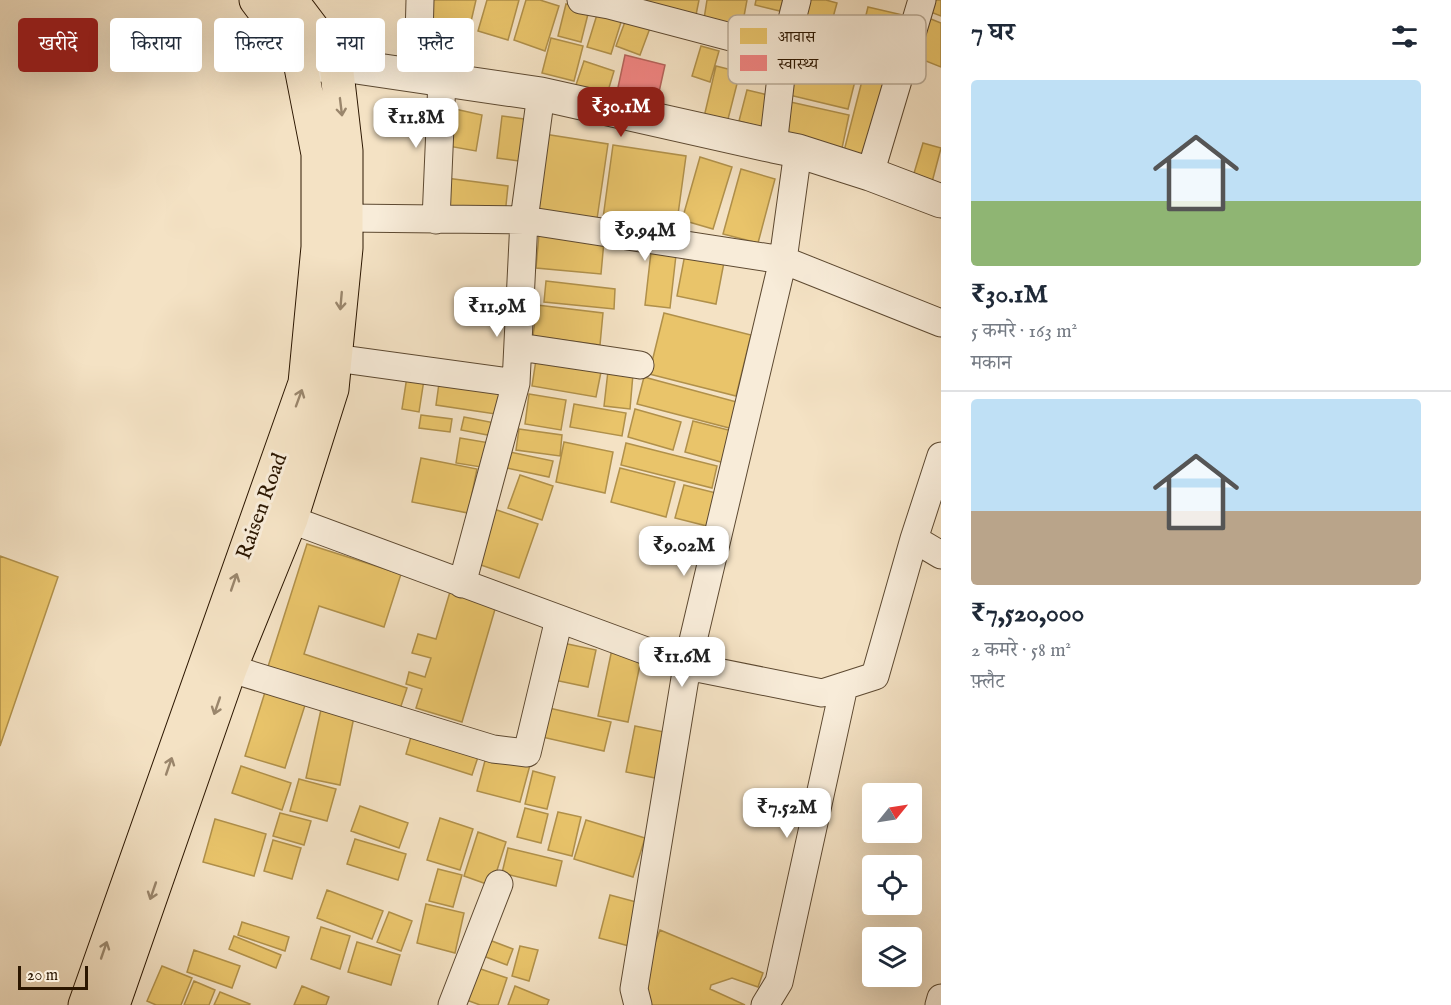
<!DOCTYPE html>
<html lang="hi">
<head>
<meta charset="utf-8">
<style>
	body { margin:0; font-family:"IM FELL English","Noto Serif Devanagari",serif; background:#f6f6f7; color:#1f2937; height:100vh; display:flex; flex-direction:column; font-size:22px; white-space:nowrap }
	* { box-sizing:border-box; margin:0 }
	p { font-size:20px; color:#747a83 }
	.icon { flex:none; width:33px; height:33px; fill:none; stroke:currentColor; stroke-width:2; stroke-linecap:round; stroke-linejoin:round }
	.map { position:relative; flex:1; overflow:hidden }
	.sheet { display:flex; flex-direction:column; background:#fff; width:510px }
	.sheet>* { flex:none }
	.hud { position:absolute; left:18px; top:18px; width:570px; height:54px; display:flex; gap:12px }
	.needle { width:39px; rotate:60deg }
	.fabs { position:absolute; left:862px; top:783px; display:grid; gap:12px }
	.fabs a { display:grid; place-items:center; width:60px; height:60px; border-radius:6px; background:#fff; box-shadow:0 6px 24px #0002; font-size:30px }
	.scale { position:absolute; left:18px; bottom:15px; width:70px; box-sizing:border-box; padding-left:6px; border:3px solid #2b1600; border-top:0; font-size:16px; line-height:21px; white-space:nowrap; color:#2b1600; -webkit-text-stroke:4px #f8ecd9; paint-order:stroke }
	.price { position:absolute; translate:-50% -51px; padding:0 14px; border-radius:12px; background:#fff; color:#222; font-size:20px; line-height:39px; filter:drop-shadow(0 2px 3px #0008) }
	.price::after { content:''; position:absolute; left:50%; top:36px; width:18px; height:14px; margin-left:-9px; background:inherit; clip-path:polygon(0 0,100% 0,50% 100%) }
	.price.on { background:#8f2418; color:#fff }
	ul { padding:0; list-style:none }
	li { display:grid; align-content:center; gap:12px; height:318px; padding:0 30px }
	li+li { border-top:2px solid #e0e1e3 }
	li span { display:grid; place-items:center; height:186px; border-radius:6px; color:#555 }
	li>.icon { margin-inline-start:auto }
	span .icon { width:108px; height:108px; fill:#fffc; stroke-width:1 }
	li b { font-size:26px }
	h2 { display:flex; justify-content:space-between; align-items:center; height:72px; padding:0 30px; font-size:26px }
	.tag { padding:0 21px; border-radius:6px; background:#fff; box-shadow:0 6px 24px #0002; font-size:21px; line-height:54px }
	.tag.on { background:#8f2418; color:#fff }
	main { display:flex; flex:1; min-height:0 }
	.map>svg:first-child { display:block }
	.homes { fill:#e9c46a; stroke:#b0904a; stroke-width:1.5 }
	.health { fill:#f28482; stroke:#b6635b; stroke-width:1.5 }
	.lines { fill:none; stroke-linecap:round; stroke-linejoin:round }
	.minor-casing { stroke:#5d4931; stroke-width:29 }
	.tertiary-casing { stroke:#5d4931; stroke-width:35 }
	.primary-casing { stroke:#2b1600; stroke-width:35 }
	.minor { stroke:#f8ecd9; stroke-width:27 }
	.tertiary { stroke:#f8ecd9; stroke-width:33 }
	.primary { stroke:#f4e2c4; stroke-width:33 }
	.oneway { stroke:#9a866c }
	.labels { text-anchor:middle; stroke-width:6; stroke-linejoin:round; paint-order:stroke }
	.street-label { font-size:21px; fill:#2b1600; stroke:#f8ecd9 }
	.key { fill:#f8ecd9; stroke:#baac98; stroke-width:1.5 }
	.key-label { font-size:16px; fill:#2b1600 }
</style>
</head>
<body>
<main>
<div class="map">
<svg width="941" height="1005" viewBox="0 0 941 1005">
	<rect width="100%" height="100%" fill="#f4e2c4"/>
	<filter id="stains"><feTurbulence type="fractalNoise" baseFrequency=".00333" numOctaves="4"/><feColorMatrix values="0 0 0 0 .2 0 0 0 0 .09 0 0 0 0 .02 0 0 0 .5 -.17"/></filter>
	<radialGradient id="worn" r=".72"><stop offset=".6" stop-color="#630" stop-opacity="0"/><stop offset="1" stop-color="#630" stop-opacity=".3"/></radialGradient>
	<path class="homes" d="M431 0H476L466 43 423 32Z
		M487 0H519L508 40 478 31Z
		M526 0H540L559 6 545 51 514 40Z
		M639 0H699L696 15Z
		M707 0H747L742 27 704 19Z
		M756 0H783L780 11 755 5Z
		M801 0H826L837 3 827 39 792 29Z
		M926 0H941V16L923 9Z
		M566 4 589 10 581 42 558 36Z
		M868 7 907 16 897 57 858 47Z
		M599 8 623 16 611 54 587 47Z
		M629 11 653 20 640 55 616 46Z
		M926 17 941 23V67L911 55Z
		M551 38 583 46 574 81 542 73Z
		M701 46 719 51 710 82 692 76Z
		M752 58 778 64 773 85 747 79Z
		M584 61 614 71 605 101 574 91Z
		M716 66 740 72 727 123 704 117Z
		M792 66 855 81 848 109 785 94Z
		M863 77 886 82 867 157 844 151Z
		M747 90 776 97 768 129 739 121Z
		M786 101 849 115 841 153 778 139Z
		M455 109 482 115 476 151 448 146Z
		M502 116 531 120 526 162 497 158Z
		M544 134 608 144 597 219 533 209Z
		M923 143 941 148 931 186 912 180Z
		M613 145 686 156 676 229 603 218Z
		M700 157 732 167 713 229 682 220Z
		M741 169 775 179 758 243 723 234Z
		M446 178 508 186 505 215 442 206Z
		M539 234 604 241 601 274 536 268Z
		M686 249 725 257 716 304 677 296Z
		M651 252 676 255 670 308 645 305Z
		M546 281 615 289 614 309 544 302Z
		M537 305 603 313 600 345 533 336Z
		M664 313 751 335 736 396 649 374Z
		M536 360 601 372 596 397 532 386Z
		M408 370 425 373 419 412 402 409Z
		M608 371 633 374 630 409 604 406Z
		M440 376 507 387 502 415 436 405Z
		M644 377 744 404 737 430 637 404Z
		M529 394 566 400 561 430 525 424Z
		M574 404 626 413 622 436 570 427Z
		M635 409 681 422 673 450 628 437Z
		M421 415 452 419 450 432 419 428Z
		M464 417 495 423 493 436 461 430Z
		M693 421 736 432 728 464 685 452Z
		M519 429 562 435 560 456 516 450Z
		M460 438 490 443 487 468 456 463Z
		M564 442 613 452 605 493 556 482Z
		M626 443 717 466 712 488 621 465Z
		M510 452 553 461 549 477 507 468Z
		M421 458 477 469 468 513 412 502Z
		M620 468 675 482 666 517 611 502Z
		M520 475 553 486 542 520 508 508Z
		M684 485 716 493 707 526 675 518Z
		M494 509 538 524 519 578 475 563Z
		M307 544 401 574 384 627 319 606 304 654 407 688 397 718 265 676Z
		M0 556 58 577 0 746Z
		M452 585 498 599 462 722 416 708 422 689 406 684 409 672 425 677 431 658 412 653 418 634 436 639Z
		M563 643 596 650 588 687 554 680Z
		M612 649 642 655 628 722 598 716Z
		M266 689 306 702 285 768 245 756Z
		M322 705 355 712 340 785 306 778Z
		M549 708 611 722 604 751 542 737Z
		M635 726 669 733 660 779 626 772Z
		M413 730 480 751 472 775 406 754Z
		M487 753 530 765 520 802 477 791Z
		M241 766 291 783 282 810 232 793Z
		M533 771 555 777 547 809 525 804Z
		M299 779 336 789 327 821 290 811Z
		M360 806 408 823 399 848 351 831Z
		M525 808 548 814 541 843 517 837Z
		M558 812 581 817 572 856 548 850Z
		M280 813 311 821 304 845 273 836Z
		M440 818 473 829 460 870 427 860Z
		M215 819 266 834 254 876 203 862Z
		M586 820 645 838 633 877 574 859Z
		M478 832 506 842 492 886 464 876Z
		M355 839 406 854 398 880 347 864Z
		M273 840 301 848 292 879 264 871Z
		M508 848 562 861 556 886 502 873Z
		M438 869 462 875 453 907 429 901Z
		M327 890 383 911 372 939 317 918Z
		M610 895 640 903 629 946 599 938Z
		M426 904 464 913 455 953 417 943Z
		M389 912 412 921 401 951 377 942Z
		M242 922 289 937 285 951 238 935Z
		M321 927 350 936 340 969 311 959Z
		M660 930 763 973 758 987 732 978 711 985 710 989 745 1005H643L638 988Z
		M234 936 281 955 276 968 229 949Z
		M484 938 513 949 507 965 478 954Z
		M357 942 400 955 391 985 348 972Z
		M520 946 538 950 529 981 512 976Z
		M194 950 240 966 232 988 187 972Z
		M162 966 192 978 181 1005H156L147 1001Z
		M472 966 507 978 498 1005H480L461 998Z
		M194 981 215 990 209 1005H184Z
		M302 986 329 997 326 1005H294Z
		M515 986 549 1000 547 1005H508Z
		M220 992 250 1004 249 1005H214Z"/>
	<path class="health" d="M625 55 665 65 657 101 617 92Z"/>
	<g class="lines">
		<g class="minor-casing">
			<path id="minor" d="M581 0 609 5 784 51
				M418 76 420 0
				M773 146 784 51 797 0
				M870 174 922 0
				M346 218 524 220 783 260 941 323
				M436 220 442 80
				M519 347 640 365
				M335 358 516 383
				M273 513 687 666 822 693 875 676 914 539 941 456
				M914 539 941 555
				M462 584 516 383 524 220 541 94
				M212 663 493 749 527 753 559 619
				M452 1005 499 884
				M638 1005 634 989 687 666 783 260 798 151
				M765 1005 779 982 844 686
				M939 1005 941 998"/>
		</g>
		<g class="tertiary-casing">
			<path id="tertiary" d="M308 66 336 64 541 94 773 146 798 151 870 174 941 201"/>
		</g>
		<g class="primary-casing">
			<path id="primary" d="M85 1005 305 383 318 247V154L299 57 256 0
				M113 1005 230 669 291 519 332 389 346 248V151L336 64 325 45 291 0"/>
		</g>
		<use href="#minor" class="minor"/>
		<use href="#tertiary" class="tertiary"/>
		<use href="#primary" class="primary"/>
	</g>
	<defs><path id="oneway-shaft" d="M-6 0H5M1.5-3L5.5 0L1.5 3" fill="none" stroke-width="1.6" stroke-linecap="round" stroke-linejoin="round" transform="scale(1.5)"/></defs>
	<g class="oneway">
		<use href="#oneway-shaft" transform="translate(341 107) rotate(83)"/>
		<use href="#oneway-shaft" transform="translate(341 301) rotate(95)"/>
		<use href="#oneway-shaft" transform="translate(299 398) rotate(-70)"/>
		<use href="#oneway-shaft" transform="translate(234 582) rotate(-71)"/>
		<use href="#oneway-shaft" transform="translate(217 706) rotate(109)"/>
		<use href="#oneway-shaft" transform="translate(169 766) rotate(-71)"/>
		<use href="#oneway-shaft" transform="translate(153 891) rotate(109)"/>
		<use href="#oneway-shaft" transform="translate(104 950) rotate(-71)"/>
	</g>
	<g class="labels">
		<g class="street-label">
			<text transform="translate(261 506) rotate(-70)" y="7">Raisen Road</text>
		</g>
	</g>
	<rect x="728" y="15" width="198" height="69" rx="9" class="key"/>
	<rect x="740" y="28" width="27" height="16" fill="#e9c46a"/>
	<rect x="740" y="55" width="27" height="16" fill="#f28482"/>
	<g class="key-label">
		<text x="778" y="42">आवास</text>
		<text x="778" y="69">स्वास्थ्य</text>
	</g>
	<rect width="100%" height="100%" filter="url(#stains)"/>
	<rect width="100%" height="100%" fill="url(#worn)"/>
</svg>
<div class="fabs">
<a><svg class="needle" viewBox="-14 -14 28 28"><path d="M0-13l5 13h-10z" fill="#e53935"/><path d="M0 13l5-13h-10z" fill="#747a83"/></svg></a>
<a><svg class="icon" aria-label="locate" viewBox="0 0 24 24"><circle cx="12" cy="12" r="6"/><path d="M12 2v4M12 18v4M2 12h4M18 12h4"/></svg></a>
<a><svg class="icon" aria-label="layers" viewBox="0 0 24 24"><path d="M12 4l9 5-9 5-9-5zM3 14l9 5 9-5"/></svg></a>
</div>
<div class="scale">20 m</div>
<b class="price on" style="left:621px;top:138px">₹30.1M</b>
<b class="price" style="left:416px;top:149px">₹11.8M</b>
<b class="price" style="left:645px;top:262px">₹9.94M</b>
<b class="price" style="left:497px;top:338px">₹11.9M</b>
<b class="price" style="left:684px;top:577px">₹9.02M</b>
<b class="price" style="left:682px;top:688px">₹11.6M</b>
<b class="price" style="left:787px;top:839px">₹7.52M</b>
<div class="hud">
<a class="tag on">खरीदें</a>
<a class="tag">किराया</a>
<a class="tag">फ़िल्टर</a>
<a class="tag">नया</a>
<a class="tag">फ़्लैट</a>
</div>
</div>
<section class="sheet">
<h2>7 घर<svg class="icon" aria-label="filters" viewBox="0 0 24 24"><path d="M4 7h16M4 17h16"/><circle cx="9" cy="7" r="2"/><circle cx="15" cy="17" r="2"/></svg></h2>
<ul>
<li><span style="background:linear-gradient(#bfe0f5 65%,#8fb573 0)"><svg class="icon" aria-label="home" viewBox="0 0 24 24"><path d="M3 11l9-7 9 7M6 9v11h12V9"/></svg></span><div><b>₹30.1M</b><p>5 कमरे · 163 m²</p><p>मकान</p></div></li>
<li><span style="background:linear-gradient(#bfe0f5 60%,#b9a48a 0)"><svg class="icon" aria-label="home" viewBox="0 0 24 24"><path d="M3 11l9-7 9 7M6 9v11h12V9"/></svg></span><div><b>₹7,520,000</b><p>2 कमरे · 58 m²</p><p>फ़्लैट</p></div></li>
</ul>
</section>
</main>
</body>
</html>
